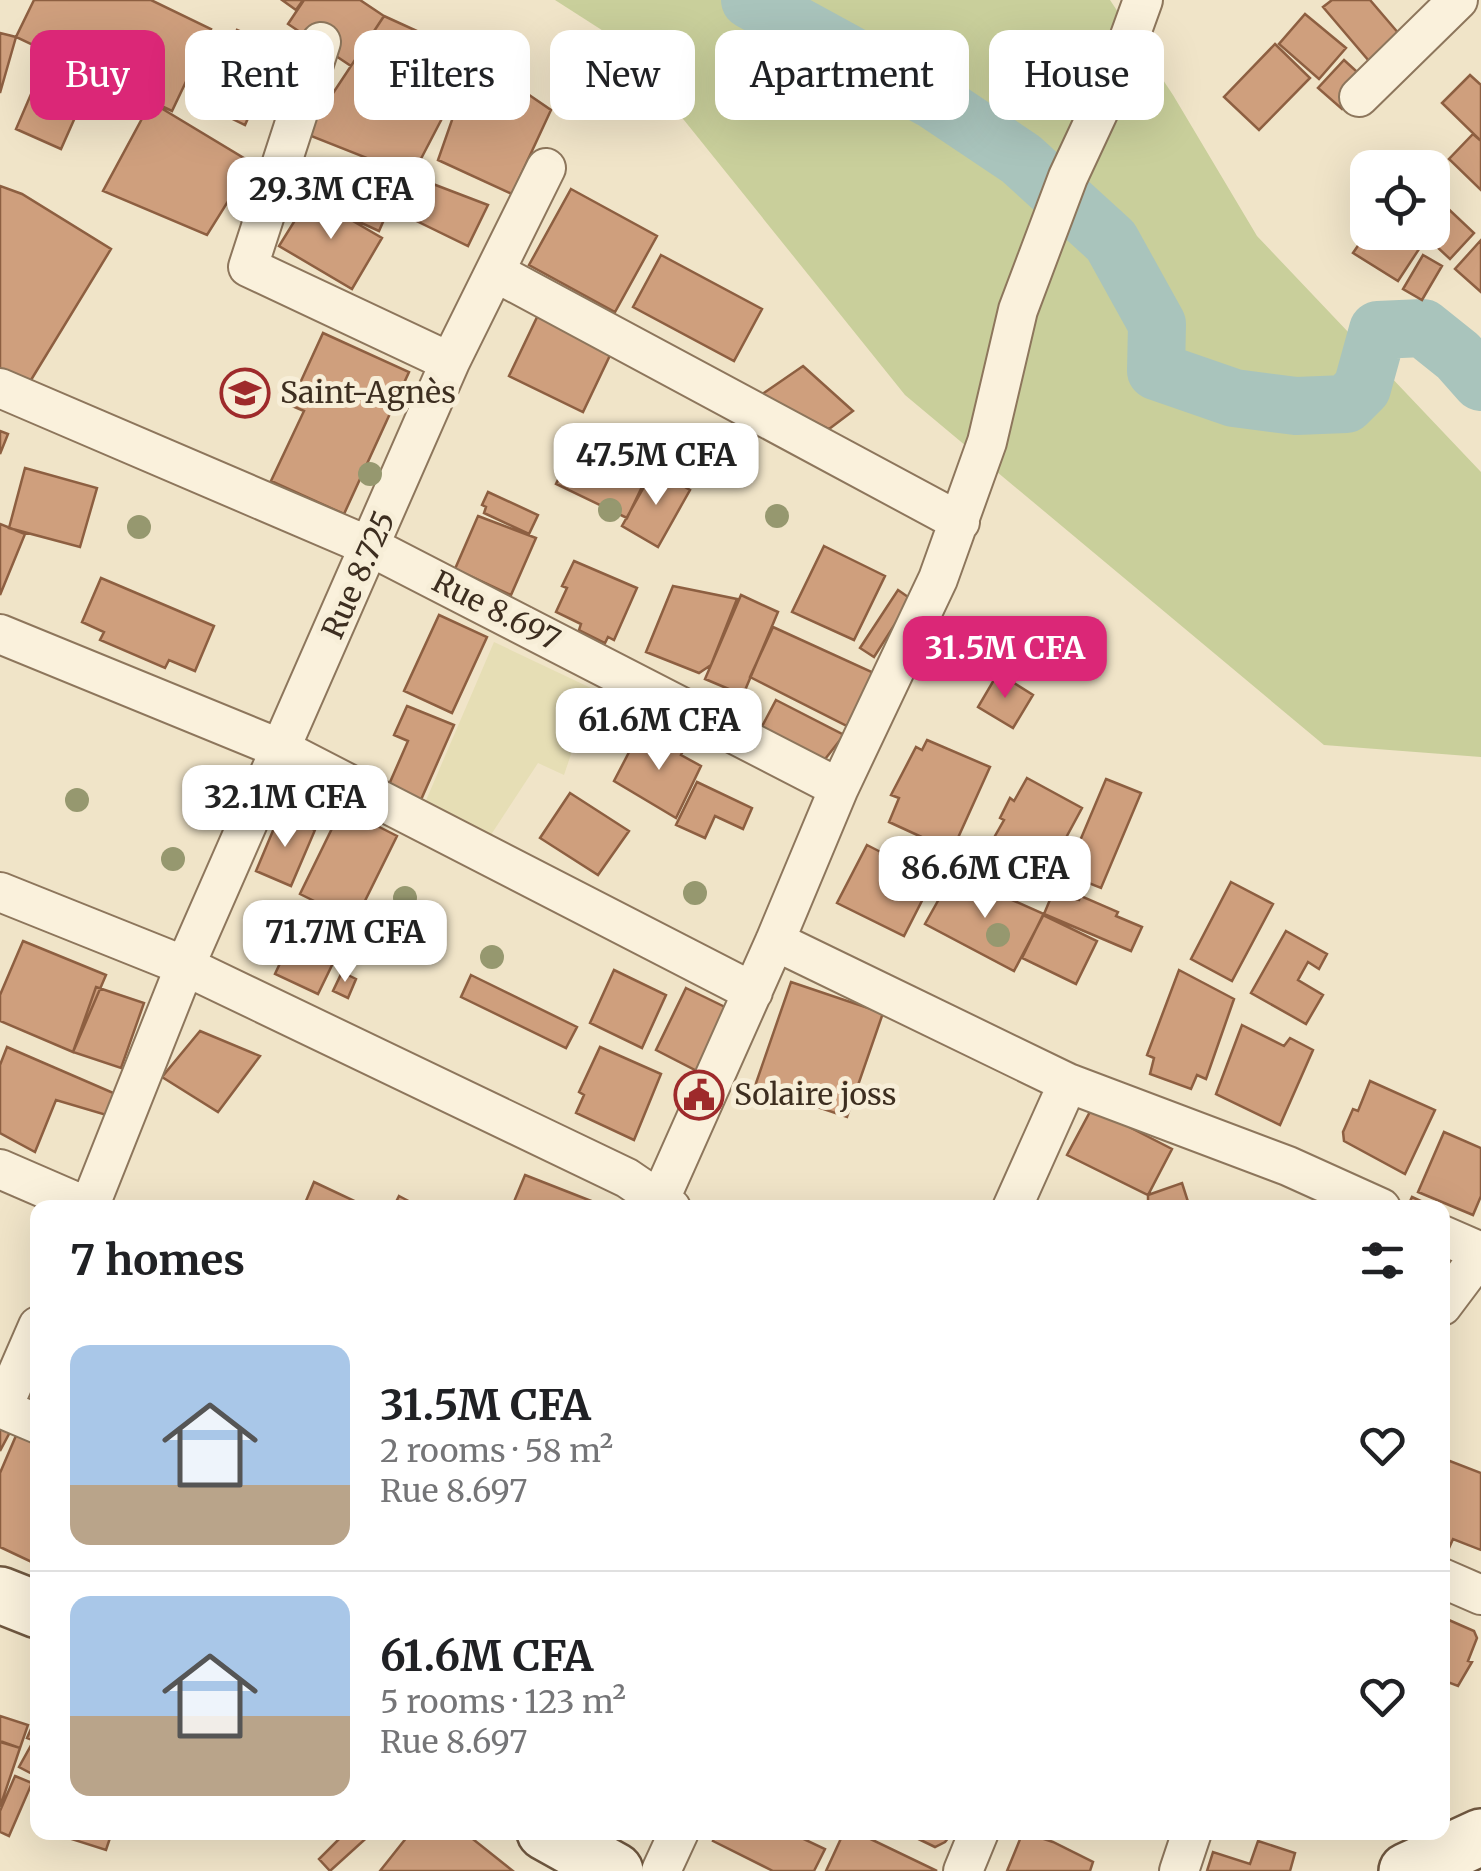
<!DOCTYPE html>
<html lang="en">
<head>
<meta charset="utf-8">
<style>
	body { margin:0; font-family:Merriweather,serif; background:#f6f6f6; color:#202124; height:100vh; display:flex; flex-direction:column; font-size:38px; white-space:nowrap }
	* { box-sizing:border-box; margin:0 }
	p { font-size:32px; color:#757577 }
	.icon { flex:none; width:55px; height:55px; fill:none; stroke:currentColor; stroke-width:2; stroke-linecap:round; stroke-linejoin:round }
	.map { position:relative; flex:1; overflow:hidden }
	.drawer { position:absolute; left:30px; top:1200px; width:1420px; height:640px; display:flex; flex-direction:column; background:#fff; border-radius:20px; box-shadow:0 10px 40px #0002 }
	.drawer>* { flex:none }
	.top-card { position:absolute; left:30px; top:30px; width:1422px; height:90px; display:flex; gap:20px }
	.fabs { position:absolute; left:1350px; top:150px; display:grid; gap:20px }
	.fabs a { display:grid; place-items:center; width:100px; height:100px; border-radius:20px; background:#fff; box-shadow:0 10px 40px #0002; font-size:50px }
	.price { position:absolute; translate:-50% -85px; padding:0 22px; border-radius:20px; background:#fff; color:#222; font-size:32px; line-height:65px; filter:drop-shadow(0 2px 5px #0008) }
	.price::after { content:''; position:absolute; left:50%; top:60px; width:30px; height:22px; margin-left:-15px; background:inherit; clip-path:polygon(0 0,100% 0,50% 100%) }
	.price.current { background:#db2777; color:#fff }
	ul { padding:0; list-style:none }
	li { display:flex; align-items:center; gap:30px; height:250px; padding:0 40px }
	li+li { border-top:2px solid #e0e0e0 }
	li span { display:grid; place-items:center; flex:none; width:280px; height:200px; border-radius:20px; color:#555 }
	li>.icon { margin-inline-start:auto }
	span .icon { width:120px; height:120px; fill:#fffc; stroke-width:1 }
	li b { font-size:42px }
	h2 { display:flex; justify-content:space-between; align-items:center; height:120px; padding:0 40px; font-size:42px }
	.pill { padding:0 35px; border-radius:20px; background:#fff; box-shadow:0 10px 40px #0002; font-size:35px; line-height:90px }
	.pill.current { background:#db2777; color:#fff }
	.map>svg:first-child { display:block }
	.farmland { fill:#e6deb5 }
	.green { fill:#c9cf9b }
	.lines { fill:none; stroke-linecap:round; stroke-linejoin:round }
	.river { stroke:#a9c4bc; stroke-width:58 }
	.building { fill:#cf9f7d; stroke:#8d5f41; stroke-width:2.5 }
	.street-casing { stroke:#8d765c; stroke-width:42 }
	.secondary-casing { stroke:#6f573f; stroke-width:60 }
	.street { stroke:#faf1dc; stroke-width:38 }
	.secondary { stroke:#faf1dc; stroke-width:55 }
	.tree { fill:#96986f }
	.labels { text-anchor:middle; stroke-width:10; stroke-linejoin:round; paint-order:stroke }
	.poi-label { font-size:30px; fill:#3d2e20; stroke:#f7eed8; text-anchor:start }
	.street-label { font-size:30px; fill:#3d2e20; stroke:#f7eed8 }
</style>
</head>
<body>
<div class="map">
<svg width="1481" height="1871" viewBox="0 0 1481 1871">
	<rect width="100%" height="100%" fill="#f0e4c8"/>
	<path class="farmland" d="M494 642 593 689 564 775 538 763 481 850 418 819Z"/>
	<path class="green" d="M555 0H1110L1173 95 1257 236 1481 472V757L1324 745 905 395 622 43Z"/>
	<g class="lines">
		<path class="river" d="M750 0 933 100 1021 159 1111 241 1157 324 1156 371 1234 398 1296 406 1346 404 1362 388 1378 330 1423 328 1458 356 1481 382"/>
	</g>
	<path class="building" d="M34 0H151L211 29 172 111 16 37Z
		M282 0H303L296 10Z
		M304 0H360L384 16 351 66 288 24Z
		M1332 0H1370L1400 35 1369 61 1323 7Z
		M1305 14 1346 48 1319 79 1279 44Z
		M384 16 474 57 412 176 306 134Z
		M237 30 279 48 245 125 206 106Z
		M0 33 16 37 0 93Z
		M1275 44 1310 78 1259 130 1224 97Z
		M47 57 93 77 61 149 16 129Z
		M474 57 551 110 512 194 438 160Z
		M1344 60 1366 80 1342 109 1318 88Z
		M275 67 285 71 277 86 268 81Z
		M1470 75 1481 85V141L1442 103Z
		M151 102 252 163 207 235 103 191Z
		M1473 134 1481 141V190L1449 159Z
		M360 162 401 181 379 231 337 212Z
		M412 176 488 205 468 246 396 211Z
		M0 186 22 194 111 249 20 398 0 387Z
		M571 189 657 236 615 312 529 265Z
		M310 196 382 238 352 289 279 246Z
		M1441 202 1474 233 1450 259 1421 232H1432V211Z
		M1368 231 1401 232 1421 246 1398 281 1353 253Z
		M1481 240V292L1455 269Z
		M661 255 762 309 734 361 633 307Z
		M1423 255 1442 266 1422 300 1403 289Z
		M539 313 613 349 583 412 509 376Z
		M323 333 409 372 344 514 271 481 304 411 290 405Z
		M803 366 853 411 829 429 761 395Z
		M0 431 8 434 0 454Z
		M580 434 651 468 627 518 556 484Z
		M25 468 97 488 80 547 9 528Z
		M654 469 690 490 658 547 622 526Z
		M488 492 538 515 529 534 484 513 486 507 482 505Z
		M478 516 536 538 511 595 455 569Z
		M0 524 25 534 0 595Z
		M824 546 885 576 854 640 792 612Z
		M574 561 637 588 614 640 608 637 605 643 579 630 581 624 556 612 567 588 562 586Z
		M101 578 214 626 195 671 169 660 165 668 100 640 104 632 82 622Z
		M673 586 737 599 711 665 699 673 646 652Z
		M898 590 911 599 874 657 860 648Z
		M741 595 778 612 743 695 705 679Z
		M439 615 487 637 452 713 404 691Z
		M773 627 874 673 847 726 750 677Z
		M998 673 1033 695 1013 728 978 707Z
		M776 700 844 735 822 763 758 734Z
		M407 706 454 725 416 811 384 796 408 741 394 735Z
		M639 733 660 744 665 737 685 747 681 755 701 766 676 818 614 781Z
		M927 740 990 767 952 851 889 822 899 798 891 795 916 747 922 750Z
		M1027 778 1082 808 1035 895 979 864 1004 820 1000 818 1010 798 1014 801Z
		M1106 779 1141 793 1101 888 1066 874Z
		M697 782 752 808 743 829 715 816 705 838 676 825Z
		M570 793 629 831 598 875 540 838Z
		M342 808 397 836 355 921 300 894Z
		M280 814 315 830 291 886 256 871Z
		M867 845 933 879 904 936 837 903Z
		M953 874 1044 914 1014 971 925 924Z
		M1231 882 1273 904 1232 981 1191 959Z
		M1054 890 1079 900 1081 896 1118 912 1116 916 1142 927 1131 951 1044 914Z
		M300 909 348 932 318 994 275 974 290 942 285 940Z
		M1043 915 1097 941 1076 984 1022 958Z
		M1286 931 1327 954 1319 969 1308 962 1298 980 1323 995 1306 1024 1251 993Z
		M23 941 106 975 73 1052 0 1021V995Z
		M614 970 666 995 642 1048 590 1023Z
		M1179 970 1234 999 1206 1079 1197 1075 1191 1089 1150 1074 1154 1058 1147 1055Z
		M342 972 356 979 348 998 333 991Z
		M471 975 577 1027 566 1048 461 997Z
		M791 982 883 1013 847 1117 755 1086Z
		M96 987 144 1003 121 1068 73 1052Z
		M686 988 727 1008 697 1071 656 1050Z
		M1242 1025 1284 1046 1290 1038 1313 1050 1280 1125 1216 1094Z
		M200 1031 260 1056 218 1112 162 1077Z
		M7 1047 118 1095 113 1117 56 1100 35 1152 0 1133V1065Z
		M600 1047 661 1074 634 1140 576 1113 584 1095 579 1092Z
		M1370 1081 1435 1110 1405 1174 1344 1141 1343 1132 1353 1109 1358 1111Z
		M1092 1108 1172 1149 1148 1195 1067 1155Z
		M1444 1132 1481 1148V1196L1473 1215 1418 1192Z
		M525 1175 604 1206 603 1208H522L513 1204Z
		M314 1182 361 1204 359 1208H303Z
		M1182 1183 1190 1208H1148V1195Z
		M399 1196 422 1208H393Z
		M1412 1197 1436 1208H1407Z
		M0 1427 10 1432 0 1451Z
		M18 1431 38 1440V1565L0 1547V1473Z
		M1442 1458 1481 1473V1550L1453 1539 1449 1548 1442 1545Z
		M1442 1617 1474 1631 1477 1638 1468 1661 1472 1662 1458 1686 1442 1680Z
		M38 1713V1742L27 1738Z
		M0 1716 28 1725 20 1748 0 1742Z
		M34 1740 38 1741V1777L19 1767Z
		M0 1741 20 1748 0 1807Z
		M15 1776 32 1783 9 1836 0 1832V1811Z
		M66 1832H112L106 1850 65 1837Z
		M346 1832H373L330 1871 319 1859Z
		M411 1832H464L513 1871H380Z
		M717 1832H789L825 1849 814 1871H773L713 1841Z
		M844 1832H856L937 1871H826Z
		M904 1832H953L945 1842 935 1847Z
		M1023 1832 1053 1842 1093 1862 1090 1871H1007Z
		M1258 1841 1295 1853 1290 1871H1207L1213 1852 1250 1864Z"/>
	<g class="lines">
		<g class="street-casing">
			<path id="street" d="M1359 97 1458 0
				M495 272 960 522
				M450 362 546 168
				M0 388 371 547 839 788 775 941 656 1208
				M0 634 281 749 753 992
				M839 788 938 579 987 442 1018 310 1068 177 1117 72 1143 0
				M0 892 185 966 627 1178 671 1208
				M775 941 1068 1083 1288 1166 1381 1208
				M0 1169 90 1208
				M95 1208 90 1205 185 966 450 362 248 267 321 42
				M1012 1208 1068 1083
				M1442 1235 1481 1252
				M1442 1306 1481 1254
				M0 1408 38 1424
				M2 1409 38 1326
				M1442 1578 1481 1595
				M661 1871 679 1832
				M963 1871 979 1832
				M1179 1871 1192 1832"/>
		</g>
		<g class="secondary-casing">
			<path id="secondary" d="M0 1595 38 1610
				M545 1832 615 1871
				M1407 1871 1481 1837"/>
		</g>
		<use href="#street" class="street"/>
		<use href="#secondary" class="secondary"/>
	</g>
	<g class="tree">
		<circle cx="370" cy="474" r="12"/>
		<circle cx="610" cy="510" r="12"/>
		<circle cx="777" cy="516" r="12"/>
		<circle cx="139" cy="527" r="12"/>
		<circle cx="953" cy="663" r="12"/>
		<circle cx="77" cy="800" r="12"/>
		<circle cx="173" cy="859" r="12"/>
		<circle cx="695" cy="893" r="12"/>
		<circle cx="405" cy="898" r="12"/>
		<circle cx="998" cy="935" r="12"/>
		<circle cx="492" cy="957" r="12"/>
	</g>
	<defs>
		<g id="school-ring" transform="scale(2.5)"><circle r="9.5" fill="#f7eed8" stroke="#9e2a2b" stroke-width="1.5"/><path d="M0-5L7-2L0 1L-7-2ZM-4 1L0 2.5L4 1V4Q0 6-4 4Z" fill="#9e2a2b"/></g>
		<g id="civic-ring" transform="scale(2.5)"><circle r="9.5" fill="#f7eed8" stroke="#9e2a2b" stroke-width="1.5"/><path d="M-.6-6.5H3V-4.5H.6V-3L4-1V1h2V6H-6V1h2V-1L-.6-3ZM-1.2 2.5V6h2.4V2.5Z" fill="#9e2a2b"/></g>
	</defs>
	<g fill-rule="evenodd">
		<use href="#school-ring" x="245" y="393"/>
		<use href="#civic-ring" x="699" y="1095"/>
	</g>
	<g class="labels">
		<g class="poi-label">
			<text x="280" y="403">Saint-Agnès</text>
			<text x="734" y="1105">Solaire joss</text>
		</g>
		<g class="street-label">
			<text transform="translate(359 575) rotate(-66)" y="10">Rue 8.725</text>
			<text transform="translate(496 611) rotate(27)" y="10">Rue 8.697</text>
		</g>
	</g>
</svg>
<div class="fabs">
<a><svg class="icon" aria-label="locate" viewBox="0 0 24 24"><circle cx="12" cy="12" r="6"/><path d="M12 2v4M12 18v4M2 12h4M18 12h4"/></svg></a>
</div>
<b class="price" style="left:331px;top:242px">29.3M CFA</b>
<b class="price" style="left:656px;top:508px">47.5M CFA</b>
<b class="price current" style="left:1005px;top:701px">31.5M CFA</b>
<b class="price" style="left:659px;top:773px">61.6M CFA</b>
<b class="price" style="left:285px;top:850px">32.1M CFA</b>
<b class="price" style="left:985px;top:921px">86.6M CFA</b>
<b class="price" style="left:345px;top:985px">71.7M CFA</b>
<div class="top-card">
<a class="pill current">Buy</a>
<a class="pill">Rent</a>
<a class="pill">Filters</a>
<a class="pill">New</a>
<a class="pill">Apartment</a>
<a class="pill">House</a>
</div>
<section class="drawer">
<h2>7 homes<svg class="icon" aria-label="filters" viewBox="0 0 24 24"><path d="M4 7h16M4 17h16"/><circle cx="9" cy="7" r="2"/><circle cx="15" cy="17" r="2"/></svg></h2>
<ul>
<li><span style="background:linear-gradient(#a9c7e8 70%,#b9a48a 0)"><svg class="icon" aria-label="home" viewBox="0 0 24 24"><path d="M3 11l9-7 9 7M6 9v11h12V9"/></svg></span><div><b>31.5M CFA</b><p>2 rooms · 58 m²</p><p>Rue 8.697</p></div><svg class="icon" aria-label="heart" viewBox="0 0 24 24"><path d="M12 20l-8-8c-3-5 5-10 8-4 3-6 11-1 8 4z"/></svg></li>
<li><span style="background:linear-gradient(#a9c7e8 60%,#b9a48a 0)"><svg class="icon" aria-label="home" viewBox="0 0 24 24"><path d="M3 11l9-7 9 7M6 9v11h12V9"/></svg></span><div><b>61.6M CFA</b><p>5 rooms · 123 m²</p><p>Rue 8.697</p></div><svg class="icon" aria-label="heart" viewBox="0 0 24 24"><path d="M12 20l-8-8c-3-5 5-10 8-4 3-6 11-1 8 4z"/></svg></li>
</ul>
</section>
</div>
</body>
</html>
